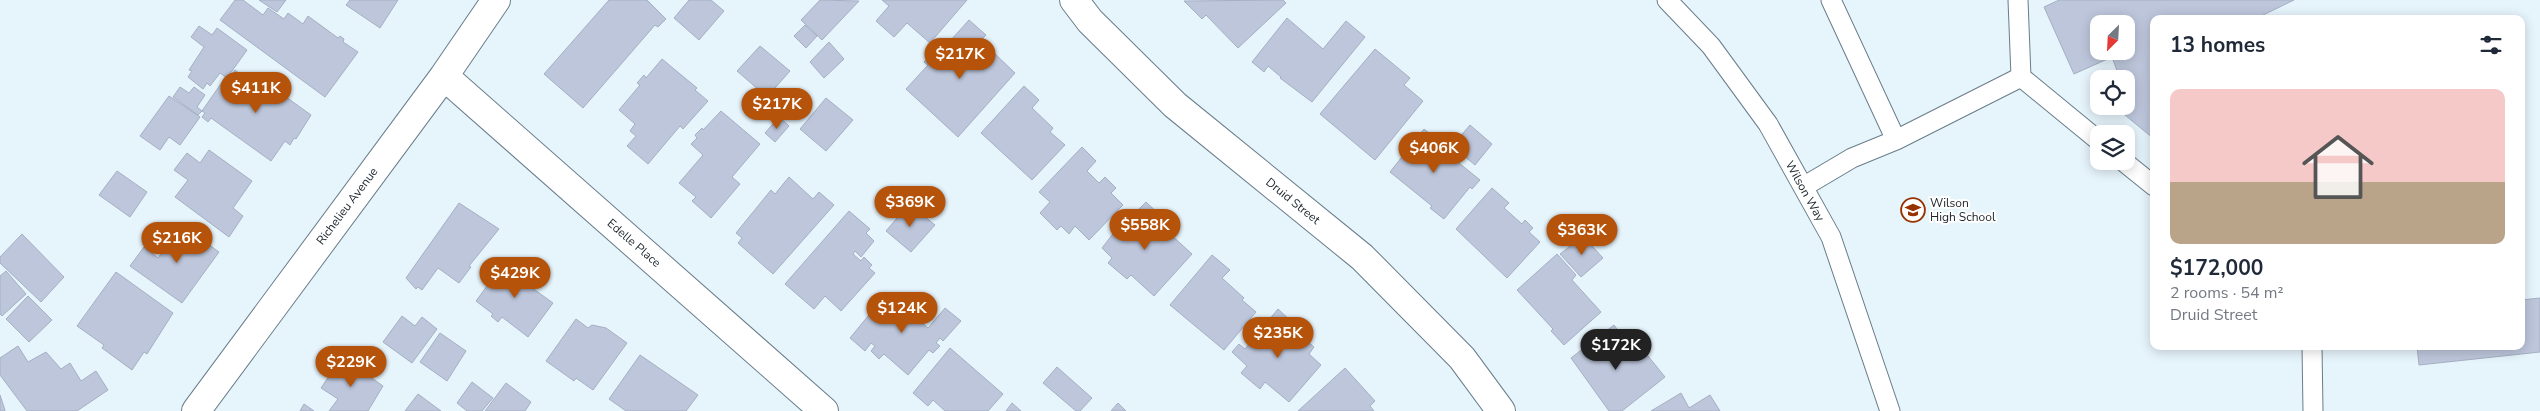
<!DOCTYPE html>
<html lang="en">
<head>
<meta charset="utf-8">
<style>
	body { margin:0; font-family:"Nunito Sans",sans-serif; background:#f6f6f7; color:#1f2937; height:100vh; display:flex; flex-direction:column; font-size:19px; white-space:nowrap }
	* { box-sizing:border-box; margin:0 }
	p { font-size:16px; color:#747a83 }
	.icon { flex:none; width:28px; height:28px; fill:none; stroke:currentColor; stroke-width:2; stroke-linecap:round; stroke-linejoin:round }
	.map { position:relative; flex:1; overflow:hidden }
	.sheet { position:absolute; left:2150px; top:15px; width:375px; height:335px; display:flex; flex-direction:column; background:#fff; border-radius:10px; box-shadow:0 2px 12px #0003 }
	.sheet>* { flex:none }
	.needle { width:32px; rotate:204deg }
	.fabs { position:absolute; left:2090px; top:15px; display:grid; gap:10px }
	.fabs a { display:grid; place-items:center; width:45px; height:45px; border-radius:10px; background:#fff; box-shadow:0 2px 12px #0003; font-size:25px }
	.price { position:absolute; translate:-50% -42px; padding:0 11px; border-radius:18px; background:#b45309; color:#fff; font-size:16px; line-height:32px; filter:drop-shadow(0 1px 2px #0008) }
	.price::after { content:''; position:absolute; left:50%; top:30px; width:15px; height:11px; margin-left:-8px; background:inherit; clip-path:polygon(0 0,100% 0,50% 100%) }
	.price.on { background:#222; color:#fff }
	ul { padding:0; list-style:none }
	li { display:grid; align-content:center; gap:10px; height:265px; padding:0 20px }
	li span { display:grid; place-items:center; height:155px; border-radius:10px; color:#555 }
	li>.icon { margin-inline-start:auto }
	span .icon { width:90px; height:90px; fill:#fffc; stroke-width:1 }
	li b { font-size:21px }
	h2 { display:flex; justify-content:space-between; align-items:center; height:60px; padding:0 20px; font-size:21px }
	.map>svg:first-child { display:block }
	.building { fill:#bdc6db; stroke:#a5afc3; fill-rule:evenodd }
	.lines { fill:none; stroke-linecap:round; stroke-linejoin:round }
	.lane-casing { stroke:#687d89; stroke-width:21 }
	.street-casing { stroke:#687d89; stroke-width:30 }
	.lane { stroke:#fff; stroke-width:19 }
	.street { stroke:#fff; stroke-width:28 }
	.labels { text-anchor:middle; stroke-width:4; stroke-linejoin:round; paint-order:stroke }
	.street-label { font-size:12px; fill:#1b2429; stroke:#fff }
	.poi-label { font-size:12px; fill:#1b2429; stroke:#fff; text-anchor:start }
</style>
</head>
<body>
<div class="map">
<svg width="2540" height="411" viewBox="0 0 2540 411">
	<rect width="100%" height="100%" fill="#e6f4fc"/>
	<path class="building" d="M235 0H243L263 15 268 8 284 19 288 13 303 24 308 16 338 38 340 36 344 39 343 42 358 52 325 97 220 20Z
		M259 0H286L277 12Z
		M350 0H398L380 28 346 5Z
		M609 0H647L666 19 658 27 655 25 583 108 544 74Z
		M689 0H711L724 11 699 40 674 18Z
		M820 0 859 1 822 40 801 20Z
		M882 0H967L930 43 907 23 894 37 876 21 889 6Z
		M1283 0 1286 3 1238 48 1206 15 1202 19 1184 1Z
		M2059 0H2294L2255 19H2154V139L2114 106H2126V79H2120L2112 57 2074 74 2044 7ZM2099 24H2126V51H2099Z
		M1287 18 1323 49 1346 21 1365 37 1312 102 1280 78 1281 77 1268 66 1264 72 1252 62Z
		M969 20 986 35 975 46 988 58 993 52 1015 73 958 137 906 89 928 65 924 62 929 57 933 60 939 50 941 51Z
		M805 25 817 36 806 48 794 36Z
		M199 26 212 35 217 28 247 50 227 78 220 73 210 86 207 83 203 89 188 77 192 71 189 70 204 47 191 37Z
		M829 42 844 59 824 78 810 62Z
		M760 46 790 71 767 97 737 71Z
		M1375 49 1410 78 1404 85 1423 101 1375 160 1320 114Z
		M662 59 697 88 695 90 708 101 683 129 680 126 648 164 627 146 636 136 630 131 635 124 619 110 640 85 637 83 644 75 646 78Z
		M235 70 253 84 255 81 264 88 268 84 311 115 296 139 294 138 290 145 285 141 271 161 211 118 208 122 202 117 205 113 202 111 225 78 227 81Z
		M1024 86 1039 100 1032 108 1053 128 1050 132 1065 145 1032 180 981 133Z
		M180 87 189 93 194 87 205 95 197 107 202 111 198 115 173 97Z
		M169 96 200 117 180 145 169 137 160 150 140 136Z
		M826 98 853 120 826 151 800 129Z
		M721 111 760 144 732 177 740 184 711 218 692 201 696 197 679 183 703 155 691 144 697 138 695 135 702 128 703 130Z
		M779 117 789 126 775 142 765 133Z
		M1470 125 1492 144 1475 165 1452 146Z
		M1424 129 1441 143 1438 146 1480 180 1472 189 1470 187 1444 219 1430 208 1432 206 1390 172Z
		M1082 147 1096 161 1087 171 1099 183 1105 177 1116 188 1111 193 1123 205 1089 240 1075 226 1069 234 1061 226 1057 230 1040 213 1050 202 1039 192Z
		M209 150 252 181 233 208 243 216 229 237 175 197 188 180 174 170 187 153 200 163Z
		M117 171 147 192 130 217 99 195Z
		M789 177 813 199 819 192 834 205 773 274 738 243 742 238 736 233 771 190 775 194Z
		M1492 188 1509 203 1504 208 1522 224 1525 220 1533 228 1529 232 1540 242 1507 278 1456 229Z
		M1146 202 1161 216 1150 227 1164 239 1169 233 1192 254 1154 296 1131 275 1127 279 1108 263 1112 258 1102 248 1116 230 1118 232 1123 227 1120 224 1129 216 1131 217Z
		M459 203 499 229 469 266 471 267 459 283 438 268 422 290 418 287 416 289 406 278Z
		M909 204 935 225 911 252 886 231Z
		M849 211 870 229 866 233 874 241 861 257 855 251 853 254 861 261 864 257 872 265 869 268 875 273 841 311 825 296 814 309 785 284Z
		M182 225 219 252 182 303 130 266 144 247 158 258Z
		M22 234 64 277 41 302 0 263V257Z
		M1583 236 1603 258 1581 277 1560 254Z
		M1557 254 1576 275 1572 280 1601 312 1564 345 1551 331 1553 329 1517 290Z
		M1212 255 1230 270 1222 278 1244 298 1242 300 1256 312 1224 350 1170 305Z
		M507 259 534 278 528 285 553 303 528 337 502 317 498 322 491 316 493 314 476 301Z
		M6 271 26 294 2 316 0 314V276Z
		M116 272 173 313 147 354 144 352 132 370 102 348 104 345 77 326Z
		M887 293 928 328 945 308 961 321 943 341 940 338 936 343 940 346 933 353 929 350 908 375 884 354 879 359 871 351 875 346 871 343 865 351 850 338Z
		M28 296 52 320 29 342 6 319Z
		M2540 298V352L2419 365 2417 346H2521V300Z
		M1278 309 1292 322 1283 332 1296 343 1302 337 1314 347 1309 354 1321 365 1289 402 1265 382 1260 389 1241 373 1247 366 1232 352 1239 344 1245 349Z
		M402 316 415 326 422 317 437 329 412 363 383 342Z
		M576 319 588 328 592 325 606 328 627 343 593 390 576 378 574 381 546 361Z
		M1614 325 1627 343 1622 347 1632 360 1644 351 1665 377 1622 411H1609L1571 358Z
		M440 333 466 351 447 381 420 362Z
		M18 346 28 362 46 352 61 369 70 363 81 381 96 371 108 390 77 411H27L0 375V358Z
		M950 348 1003 394 988 411H945L933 400 928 406 913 393Z
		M640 355 698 395 686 411H626L609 399Z
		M342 357 383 386 368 411H329L338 399 321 388Z
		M1057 367 1092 398 1080 411H1076L1043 383Z
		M1345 368 1375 401 1370 406 1374 411H1298Z
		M472 382 493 398 482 411H467L457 403Z
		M506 383 531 402 525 411H485Z
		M1681 393 1689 408 1710 395 1720 411H1651Z
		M418 394 441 411H405Z
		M0 395 4 407 5 411H0Z
		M1012 403 1021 411H1006Z
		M1118 403 1126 411H1111Z
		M304 404 314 411H300Z"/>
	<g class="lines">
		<g class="lane-casing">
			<path id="lane" d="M1667 0 1711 46 1768 124 1831 237 1890 411
				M1831 0 1896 140
				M2018 0 2021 77 2099 141
				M2123 161 2154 186
				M1803 187 1852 158 1896 140 2021 77
				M2312 346 2313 411"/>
		</g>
		<g class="street-casing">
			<path id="street" d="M1074 0 1090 21 1175 105 1362 257 1462 358 1501 411
				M444 76 824 411
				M196 411 444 76 496 0"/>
		</g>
		<use href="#lane" class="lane"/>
		<use href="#street" class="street"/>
	</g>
	<defs>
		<g id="school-ring" transform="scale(1.25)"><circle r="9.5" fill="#fff" stroke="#973300" stroke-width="1.5"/><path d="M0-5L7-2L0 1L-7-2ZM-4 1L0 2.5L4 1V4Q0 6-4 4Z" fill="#973300"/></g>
	</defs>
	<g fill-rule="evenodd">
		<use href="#school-ring" x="1913" y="210"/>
	</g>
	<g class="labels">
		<g class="street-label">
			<text transform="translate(1805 191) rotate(61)" y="4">Wilson Way</text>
			<text transform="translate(1293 201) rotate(39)" y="4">Druid Street</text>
			<text transform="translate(347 206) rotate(-53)" y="4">Richelieu Avenue</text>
			<text transform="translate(634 243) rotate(41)" y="4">Edelle Place</text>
		</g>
		<g class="poi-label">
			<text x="1930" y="207">Wilson<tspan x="1930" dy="14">High School</tspan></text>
		</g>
	</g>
</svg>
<div class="fabs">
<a><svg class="needle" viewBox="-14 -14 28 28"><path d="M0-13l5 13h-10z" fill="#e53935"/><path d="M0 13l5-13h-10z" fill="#747a83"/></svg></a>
<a><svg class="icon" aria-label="locate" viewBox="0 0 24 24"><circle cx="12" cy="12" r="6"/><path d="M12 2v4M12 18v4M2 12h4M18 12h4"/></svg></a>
<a><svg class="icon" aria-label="layers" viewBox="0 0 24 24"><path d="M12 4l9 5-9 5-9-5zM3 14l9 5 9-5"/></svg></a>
</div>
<b class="price" style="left:960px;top:80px">$217K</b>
<b class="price" style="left:256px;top:114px">$411K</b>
<b class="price" style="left:777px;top:130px">$217K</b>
<b class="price" style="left:1434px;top:174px">$406K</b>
<b class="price" style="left:910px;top:228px">$369K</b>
<b class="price" style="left:1145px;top:251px">$558K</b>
<b class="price" style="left:1582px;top:256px">$363K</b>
<b class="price" style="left:177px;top:264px">$216K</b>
<b class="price" style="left:515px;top:299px">$429K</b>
<b class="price" style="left:902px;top:334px">$124K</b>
<b class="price" style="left:1278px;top:359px">$235K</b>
<b class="price on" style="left:1616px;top:371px">$172K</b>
<b class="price" style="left:351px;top:388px">$229K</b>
<section class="sheet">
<h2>13 homes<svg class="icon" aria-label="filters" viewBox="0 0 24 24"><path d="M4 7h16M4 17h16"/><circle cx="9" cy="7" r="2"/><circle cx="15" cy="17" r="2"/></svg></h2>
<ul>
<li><span style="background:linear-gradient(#f6c9c9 60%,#b9a48a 0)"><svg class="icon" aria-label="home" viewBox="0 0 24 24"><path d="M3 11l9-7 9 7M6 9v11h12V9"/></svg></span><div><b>$172,000</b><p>2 rooms · 54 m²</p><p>Druid Street</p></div></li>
</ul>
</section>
</div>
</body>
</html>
